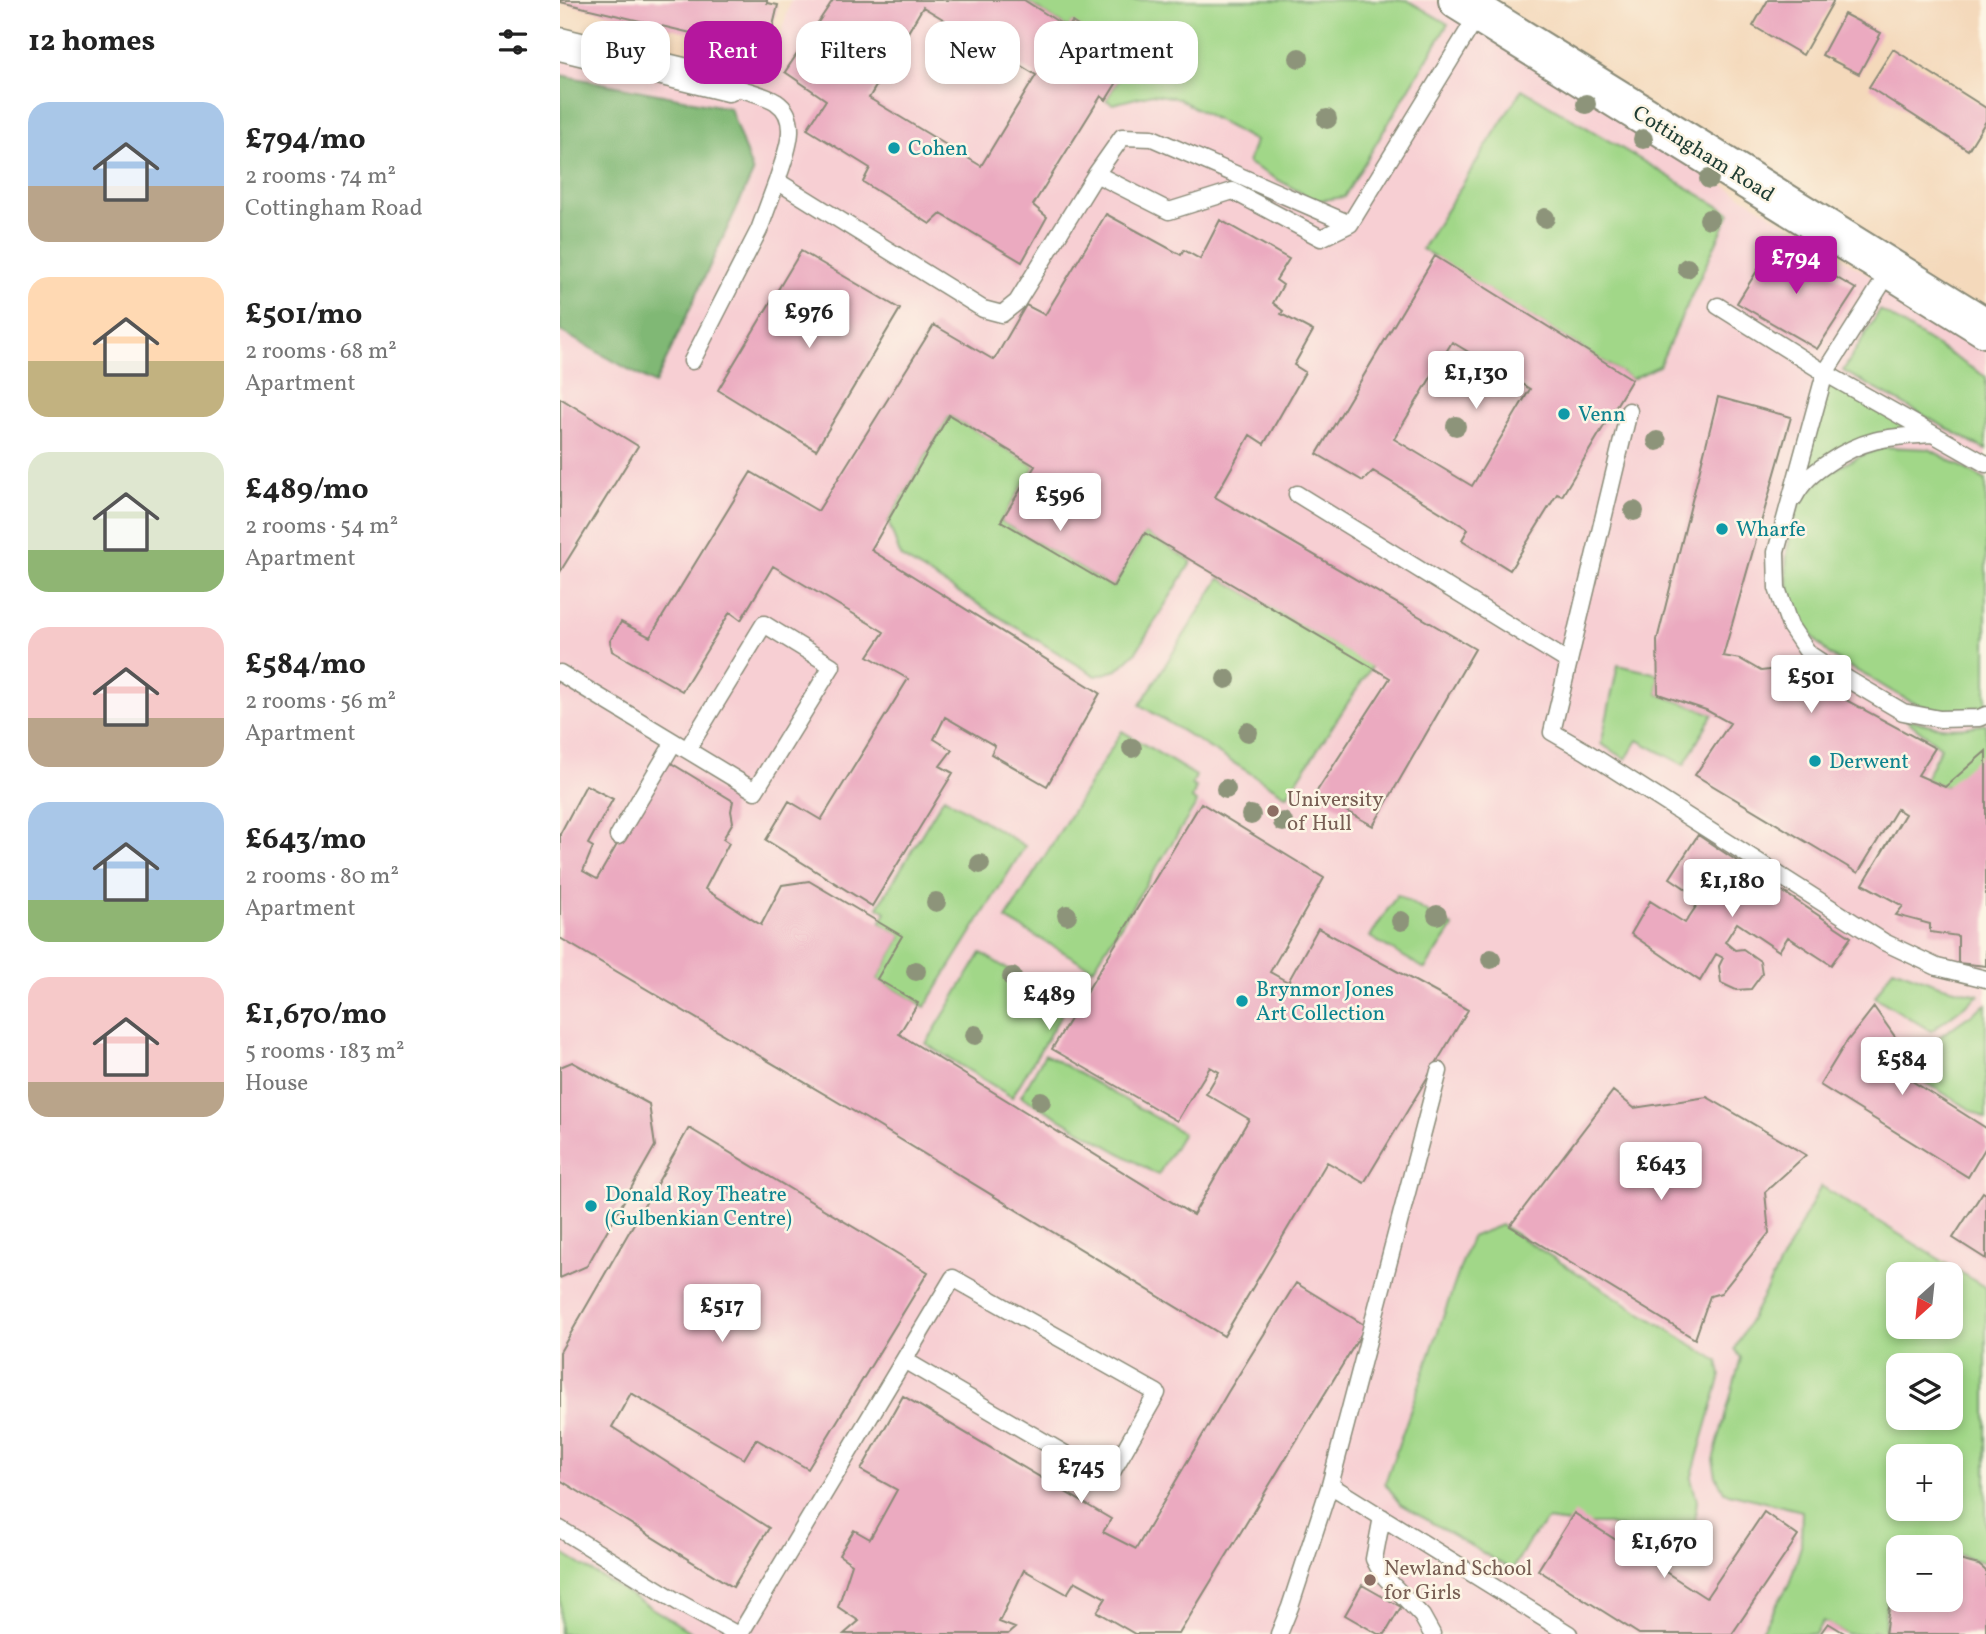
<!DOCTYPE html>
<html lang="en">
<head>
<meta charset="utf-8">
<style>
	body { margin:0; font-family:Vollkorn,serif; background:#f2f2f2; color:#222; height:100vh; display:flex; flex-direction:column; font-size:26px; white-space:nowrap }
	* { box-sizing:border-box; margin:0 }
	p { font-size:23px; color:#767676 }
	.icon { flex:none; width:38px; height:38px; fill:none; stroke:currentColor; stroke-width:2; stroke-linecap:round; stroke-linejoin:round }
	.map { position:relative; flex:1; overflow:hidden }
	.panel { display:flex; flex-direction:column; background:#fff; width:560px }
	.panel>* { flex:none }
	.hud { position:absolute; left:21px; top:21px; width:665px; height:63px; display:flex; gap:14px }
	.needle { width:46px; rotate:207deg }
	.buttons { position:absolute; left:1326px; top:1262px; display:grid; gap:14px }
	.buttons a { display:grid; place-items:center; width:77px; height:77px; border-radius:14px; background:#fff; box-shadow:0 4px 10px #0003; font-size:35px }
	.price { position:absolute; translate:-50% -60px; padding:0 16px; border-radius:7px; background:#fff; color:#222; font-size:23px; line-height:46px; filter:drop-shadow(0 2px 4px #0008) }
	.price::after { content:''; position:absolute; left:50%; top:42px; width:21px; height:16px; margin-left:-10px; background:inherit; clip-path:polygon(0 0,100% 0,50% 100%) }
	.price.selected { background:#b5179e; color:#fff }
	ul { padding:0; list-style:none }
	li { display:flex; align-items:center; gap:21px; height:175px; padding:0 28px }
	li span { display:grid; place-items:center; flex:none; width:196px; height:140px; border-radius:21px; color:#555 }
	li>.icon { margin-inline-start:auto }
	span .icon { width:84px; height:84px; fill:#fffc; stroke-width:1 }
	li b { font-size:30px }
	h2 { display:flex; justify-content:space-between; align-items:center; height:84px; padding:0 28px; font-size:30px }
	.pill { padding:0 24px; border-radius:21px; background:#fff; box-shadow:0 4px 10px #0003; font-size:24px; line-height:63px }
	.pill.selected { background:#b5179e; color:#fff }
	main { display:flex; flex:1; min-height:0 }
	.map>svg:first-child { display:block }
	.built { fill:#f7cfd3; fill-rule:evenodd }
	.green { fill:#a1d788; stroke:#608a5e; stroke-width:2; fill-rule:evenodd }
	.forest { fill:#80b874; stroke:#507a54; stroke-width:2 }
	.building { fill:#ebaac0; fill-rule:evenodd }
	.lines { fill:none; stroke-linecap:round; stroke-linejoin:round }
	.service-casing { stroke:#8a8b78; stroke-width:19 }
	.minor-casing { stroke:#8a8b78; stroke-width:35 }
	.secondary-casing { stroke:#8a8b78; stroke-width:42 }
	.service { stroke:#fff; stroke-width:16 }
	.minor { stroke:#fff; stroke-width:32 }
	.secondary { stroke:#fff; stroke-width:38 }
	.tree { fill:#8d947a }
	.culture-dot { fill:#0f9aa8; stroke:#fcf5e5; stroke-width:2.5 }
	.education-dot { fill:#8d6e63; stroke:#fcf5e5; stroke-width:2.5 }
	.labels { text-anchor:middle; stroke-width:5; stroke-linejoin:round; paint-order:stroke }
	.culture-label { font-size:21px; fill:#0d838f; stroke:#fcf5e5; text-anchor:start }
	.street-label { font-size:21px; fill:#1f3d34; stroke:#fcf5e5 }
	.education-label { font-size:21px; fill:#785e54; stroke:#fcf5e5; text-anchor:start }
</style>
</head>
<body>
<main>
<section class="panel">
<h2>12 homes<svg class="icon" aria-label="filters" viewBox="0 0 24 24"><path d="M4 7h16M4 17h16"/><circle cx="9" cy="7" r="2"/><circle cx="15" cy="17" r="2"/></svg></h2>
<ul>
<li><span style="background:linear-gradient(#a9c7e8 60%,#b9a48a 0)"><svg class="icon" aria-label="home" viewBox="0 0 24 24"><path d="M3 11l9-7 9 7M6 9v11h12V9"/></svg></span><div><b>£794/mo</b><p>2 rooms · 74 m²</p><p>Cottingham Road</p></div></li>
<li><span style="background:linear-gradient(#ffd9b3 60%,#c2b280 0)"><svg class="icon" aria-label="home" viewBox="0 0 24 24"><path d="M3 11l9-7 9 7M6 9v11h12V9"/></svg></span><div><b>£501/mo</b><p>2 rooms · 68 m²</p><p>Apartment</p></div></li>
<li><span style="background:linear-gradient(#dfe7d0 70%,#8fb573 0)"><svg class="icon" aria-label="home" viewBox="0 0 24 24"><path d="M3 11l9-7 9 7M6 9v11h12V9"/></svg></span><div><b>£489/mo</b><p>2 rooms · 54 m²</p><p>Apartment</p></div></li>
<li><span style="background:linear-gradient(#f6c9c9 65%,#b9a48a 0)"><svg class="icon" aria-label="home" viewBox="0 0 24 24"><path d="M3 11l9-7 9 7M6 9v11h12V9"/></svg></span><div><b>£584/mo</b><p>2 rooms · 56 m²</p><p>Apartment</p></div></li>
<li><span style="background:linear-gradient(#a9c7e8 70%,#8fb573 0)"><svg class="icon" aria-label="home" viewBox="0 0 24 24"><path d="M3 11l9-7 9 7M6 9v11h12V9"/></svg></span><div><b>£643/mo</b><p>2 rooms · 80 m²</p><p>Apartment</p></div></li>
<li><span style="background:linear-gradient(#f6c9c9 75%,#b9a48a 0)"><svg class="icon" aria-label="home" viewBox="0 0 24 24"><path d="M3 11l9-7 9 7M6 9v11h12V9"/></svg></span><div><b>£1,670/mo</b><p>5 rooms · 183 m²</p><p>House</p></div></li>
</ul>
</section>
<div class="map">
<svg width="1426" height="1634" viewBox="0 0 1426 1634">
	<rect width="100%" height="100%" fill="#fcf5e5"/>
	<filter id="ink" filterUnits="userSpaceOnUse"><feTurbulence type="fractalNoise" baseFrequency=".0143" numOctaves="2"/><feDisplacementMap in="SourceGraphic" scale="14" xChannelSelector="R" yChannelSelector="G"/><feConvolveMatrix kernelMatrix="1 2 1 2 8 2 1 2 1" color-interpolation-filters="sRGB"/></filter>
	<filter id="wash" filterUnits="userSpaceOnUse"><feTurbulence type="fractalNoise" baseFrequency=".00686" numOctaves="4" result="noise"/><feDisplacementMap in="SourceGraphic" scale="28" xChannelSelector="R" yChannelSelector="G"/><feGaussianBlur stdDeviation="1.57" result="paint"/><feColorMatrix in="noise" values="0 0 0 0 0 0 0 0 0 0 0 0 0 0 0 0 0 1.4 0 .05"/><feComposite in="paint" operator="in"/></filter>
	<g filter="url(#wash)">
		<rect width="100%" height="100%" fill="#f4d9bb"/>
		<path class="built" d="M231 0H876L1159 182 1426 347V1634H0V32L209 75ZM1339 1274H1391V1326H1339ZM1339 1365H1391V1418H1339ZM1339 1456H1391V1508H1339ZM1339 1547H1391V1600H1339Z"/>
		<path class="green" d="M464 0H847L888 24 784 197 756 201 688 163 695 141 617 98 592 94 553 104 546 100 570 61 512 23 508 28Z
			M962 89 1170 213 1099 366 1072 379 862 249Z
			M1320 310 1426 377V450L1283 371Z
			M1265 373 1371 434 1313 440 1242 483Z
			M389 415 475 466 441 521 553 587 585 533 632 561 576 652 557 670 536 676 341 557 328 521Z
			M1325 447 1369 449 1426 480V705C1379 720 1351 704 1312 679 1296 670 1275 661 1263 648 1228 612 1218 573 1233 526 1235 518 1237 507 1242 501 1262 473 1293 457 1325 447Z
			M660 578 812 666 727 796 580 705Z
			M1058 665 1098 674V694L1153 714 1124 765 1078 740 1066 759 1041 744Z
			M1341 716C1372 728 1393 731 1426 724V758L1407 775 1385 787 1365 779 1381 747Z
			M562 731 636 776 632 785 636 787 632 799 637 803 533 969 446 919Z
			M384 797 465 846 365 1007 317 979 342 936 320 923 326 912 318 907Z
			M837 895 893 927 865 969 810 937Z
			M421 953 507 1005 452 1097 366 1044Z
			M1333 968 1379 985 1419 995 1371 1031 1315 997Z
			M1426 1004V1119L1352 1074 1376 1039Z
			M485 1054 623 1133 598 1175 461 1096Z
			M1261 1186 1426 1288V1563L1391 1553V1547H1339V1580C1325 1595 1324 1615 1325 1634L1313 1631 1312 1634H1286L1263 1621 1255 1634H1199L1229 1584 1241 1546 1242 1511 1164 1492 1156 1476 1153 1460 1181 1358 1175 1349ZM1339 1274H1391V1326H1339ZM1339 1365H1391V1418H1339ZM1339 1456H1391V1508H1339Z
			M941 1225 1158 1361 1161 1375 1131 1479 1137 1500 1132 1550 1049 1524H1017L987 1520 969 1541 952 1570 840 1504 825 1483 911 1237Z
			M0 1552 134 1634H0Z"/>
		<path class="forest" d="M0 75 170 108 193 173 95 384 0 331Z"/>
		<g id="blocks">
			<path class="building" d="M0 0H207V3L218 5 207 51 0 2Z
				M273 0H464L508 28 512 22 570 61 546 100 541 96 473 205 487 217 462 262 381 214 370 224 303 182 310 168 247 129 266 100 225 72ZM363 7 476 75 421 166 309 98Z
				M1208 0H1274L1243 55 1193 26Z
				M1284 14 1321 33 1299 74 1262 55Z
				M1333 49 1426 108V121L1408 150 1309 87Z
				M546 214 621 255 624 250 640 259 660 220 729 259 716 280 723 285 713 303 723 311 721 314 753 331 734 365 745 372 704 444 690 435 655 497 915 649 813 826 755 794 830 678 585 533 553 587 441 521 475 466 389 415 311 550 540 693 487 786 431 754 435 746 385 717 374 739 392 750 380 766 393 773 312 906 206 840 229 801 261 820 348 679 308 656 324 632 213 566 181 620 170 612 122 691 52 651 50 641 61 622 90 637 191 472 258 511 374 325 434 360 466 305 485 315Z
				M1215 242 1296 289 1257 349 1177 303Z
				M241 251 340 309 256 450 158 390Z
				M875 256 1072 379 1002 496 997 494 950 570 902 540 908 529 813 471 803 481 757 454ZM892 342 970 389 912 486 834 439Z
				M1158 397 1231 417 1163 656 1180 659 1201 671 1227 668 1375 748 1358 775 1385 787 1426 751V966L1398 963V936L1370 932V924L1336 915 1343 906 1303 884 1345 814 1337 809 1298 873 1135 775 1170 723 1146 710 1098 694 1097 640Z
				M0 398 78 446 0 572Z
				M106 760 173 801 171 811 173 822 163 839 169 843 145 889 201 925 222 885 249 881 342 936 317 979 358 1003 339 1034 633 1215 689 1119 646 1094 659 1072 650 1067 617 1121 492 1049 641 803 764 878 710 972 728 982 758 928 908 1010 804 1183 767 1162 664 1336 310 1121 0 938V834L26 785 53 799 28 844 33 847 23 871 37 879Z
				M1138 835 1291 937 1271 965 1228 937 1219 951 1177 923 1165 942 1175 950 1183 949 1200 961 1202 974 1191 989 1176 990 1161 983 1159 966 1163 958 1156 954 1140 981 1071 934 1090 901 1125 923 1141 899 1110 878Z
				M1314 1007 1345 1051 1341 1074 1426 1128V1147L1408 1177 1260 1085 1285 1044Z
				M12 1062 89 1104 95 1146 27 1266 0 1278V1067Z
				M1053 1091 1074 1108 1147 1097 1246 1155 1205 1192 1209 1233 1161 1293 1150 1296 1135 1339 950 1226Z
				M129 1128 368 1272 248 1469 196 1439 184 1459 71 1393 52 1427 209 1528 173 1587 0 1480V1352Z
				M1423 1192 1426 1194V1259L1393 1238Z
				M736 1283 806 1326 619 1634H575L537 1612 546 1598 515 1581 507 1594 464 1570 439 1622 455 1628 448 1634H284L299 1621 278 1607 292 1564 279 1555 294 1530 310 1539 337 1490 301 1470 343 1396 551 1519 543 1532 576 1549 668 1392Z
				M1204 1512 1238 1536 1172 1634H1079L978 1570 1014 1513 1146 1598Z
				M1391 1558 1419 1565 1426 1571V1634H1325L1330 1601 1339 1590V1600H1391Z
				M802 1585 841 1607 825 1634H818L785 1615Z
				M1268 1623 1286 1634H1260Z"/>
		</g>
	</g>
	<g filter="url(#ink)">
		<use href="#blocks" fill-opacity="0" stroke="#8a8b78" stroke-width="2"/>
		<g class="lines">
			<g class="service-casing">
				<path id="service" d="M168 85C183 90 203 94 216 102 243 120 224 157 217 181L423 309 442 314 457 302 536 174 562 137 592 138 790 224
					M536 174 609 211 673 191 761 238 790 224 919 13
					M1331 269 1265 373 1216 552 1217 588 1230 626 1249 654 1284 677 1343 712 1380 719 1419 718 1426 715
					M1158 306 1265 373 1426 464
					M132 361 199 230 217 181
					M1069 411 992 732 1025 751 1324 942 1377 967 1426 979
					M737 494 1009 662
					M1234 498C1242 482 1253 473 1268 463 1304 438 1328 437 1371 434
					M0 673 195 791 272 666 204 624 127 750
					M58 836 114 742
					M770 1485 879 1071
					M822 1517 814 1559 822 1574 862 1616 872 1634
					M0 1529 118 1602 176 1634
					M180 1634 393 1278 597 1393 548 1479 344 1360
					M719 1634 730 1607 770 1485 1009 1634"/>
			</g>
			<g class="minor-casing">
				<path id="minor" d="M0 44 168 85"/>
			</g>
			<g class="secondary-casing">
				<path id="secondary" d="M898 0 1426 328"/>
			</g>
			<use href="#service" class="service"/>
			<use href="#minor" class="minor"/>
			<use href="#secondary" class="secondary"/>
		</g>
		<g class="tree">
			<circle cx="739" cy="58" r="10"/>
			<circle cx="1026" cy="104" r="10"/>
			<circle cx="767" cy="119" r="10"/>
			<circle cx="1083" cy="139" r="10"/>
			<circle cx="1149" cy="179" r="10"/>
			<circle cx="985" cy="218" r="10"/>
			<circle cx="1149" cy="219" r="10"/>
			<circle cx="1127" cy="268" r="10"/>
			<circle cx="896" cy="426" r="10"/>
			<circle cx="1097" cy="441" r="10"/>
			<circle cx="1074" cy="511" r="10"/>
			<circle cx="666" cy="679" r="10"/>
			<circle cx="688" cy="732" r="10"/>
			<circle cx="572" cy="748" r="10"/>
			<circle cx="666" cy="789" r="10"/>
			<circle cx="691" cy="815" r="10"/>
			<circle cx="723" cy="822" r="10"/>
			<circle cx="420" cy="864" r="10"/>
			<circle cx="376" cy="902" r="10"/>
			<circle cx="507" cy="915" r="10"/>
			<circle cx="877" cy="915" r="10"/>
			<circle cx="841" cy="921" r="10"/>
			<circle cx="931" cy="959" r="10"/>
			<circle cx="356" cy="971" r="10"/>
			<circle cx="452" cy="977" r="10"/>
			<circle cx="477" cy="994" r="10"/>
			<circle cx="415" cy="1035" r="10"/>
			<circle cx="481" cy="1101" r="10"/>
		</g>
	</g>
	<g class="culture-dot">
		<circle cx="334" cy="148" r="7"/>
		<circle cx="1004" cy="414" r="7"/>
		<circle cx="1162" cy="529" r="7"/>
		<circle cx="1255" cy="761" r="7"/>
		<circle cx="682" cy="1001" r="7"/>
		<circle cx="31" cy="1206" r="7"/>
	</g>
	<g class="education-dot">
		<circle cx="713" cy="811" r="7"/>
		<circle cx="810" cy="1580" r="7"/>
	</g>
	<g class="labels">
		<g class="culture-label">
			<text x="348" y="155">Cohen</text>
			<text x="1018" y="421">Venn</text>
			<text x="1176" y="536">Wharfe</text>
			<text x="1269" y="768">Derwent</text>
			<text x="696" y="996">Brynmor Jones<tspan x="696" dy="24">Art Collection</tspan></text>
			<text x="45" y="1201">Donald Roy Theatre<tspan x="45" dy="24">(Gulbenkian Centre)</tspan></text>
		</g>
		<g class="street-label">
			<text transform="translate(1144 153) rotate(32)" y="7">Cottingham Road</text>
		</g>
		<g class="education-label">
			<text x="727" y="806">University<tspan x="727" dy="24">of Hull</tspan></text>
			<text x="824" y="1575">Newland School<tspan x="824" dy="24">for Girls</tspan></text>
		</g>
	</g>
</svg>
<div class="buttons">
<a><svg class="needle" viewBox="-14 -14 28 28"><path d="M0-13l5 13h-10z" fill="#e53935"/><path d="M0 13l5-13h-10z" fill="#767676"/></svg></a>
<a><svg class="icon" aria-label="layers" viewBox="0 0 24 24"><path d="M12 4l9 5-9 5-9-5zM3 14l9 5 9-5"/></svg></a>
<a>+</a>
<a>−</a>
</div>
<b class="price selected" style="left:1236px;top:296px">£794</b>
<b class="price" style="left:249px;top:350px">£976</b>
<b class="price" style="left:916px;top:411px">£1,130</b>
<b class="price" style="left:500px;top:533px">£596</b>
<b class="price" style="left:1251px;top:715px">£501</b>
<b class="price" style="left:1172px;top:919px">£1,180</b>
<b class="price" style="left:489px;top:1032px">£489</b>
<b class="price" style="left:1342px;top:1097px">£584</b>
<b class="price" style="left:1101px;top:1202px">£643</b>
<b class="price" style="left:162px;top:1344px">£517</b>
<b class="price" style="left:521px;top:1505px">£745</b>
<b class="price" style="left:1104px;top:1580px">£1,670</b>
<div class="hud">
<a class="pill">Buy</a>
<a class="pill selected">Rent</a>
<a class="pill">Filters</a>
<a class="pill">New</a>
<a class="pill">Apartment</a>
</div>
</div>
</main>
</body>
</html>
